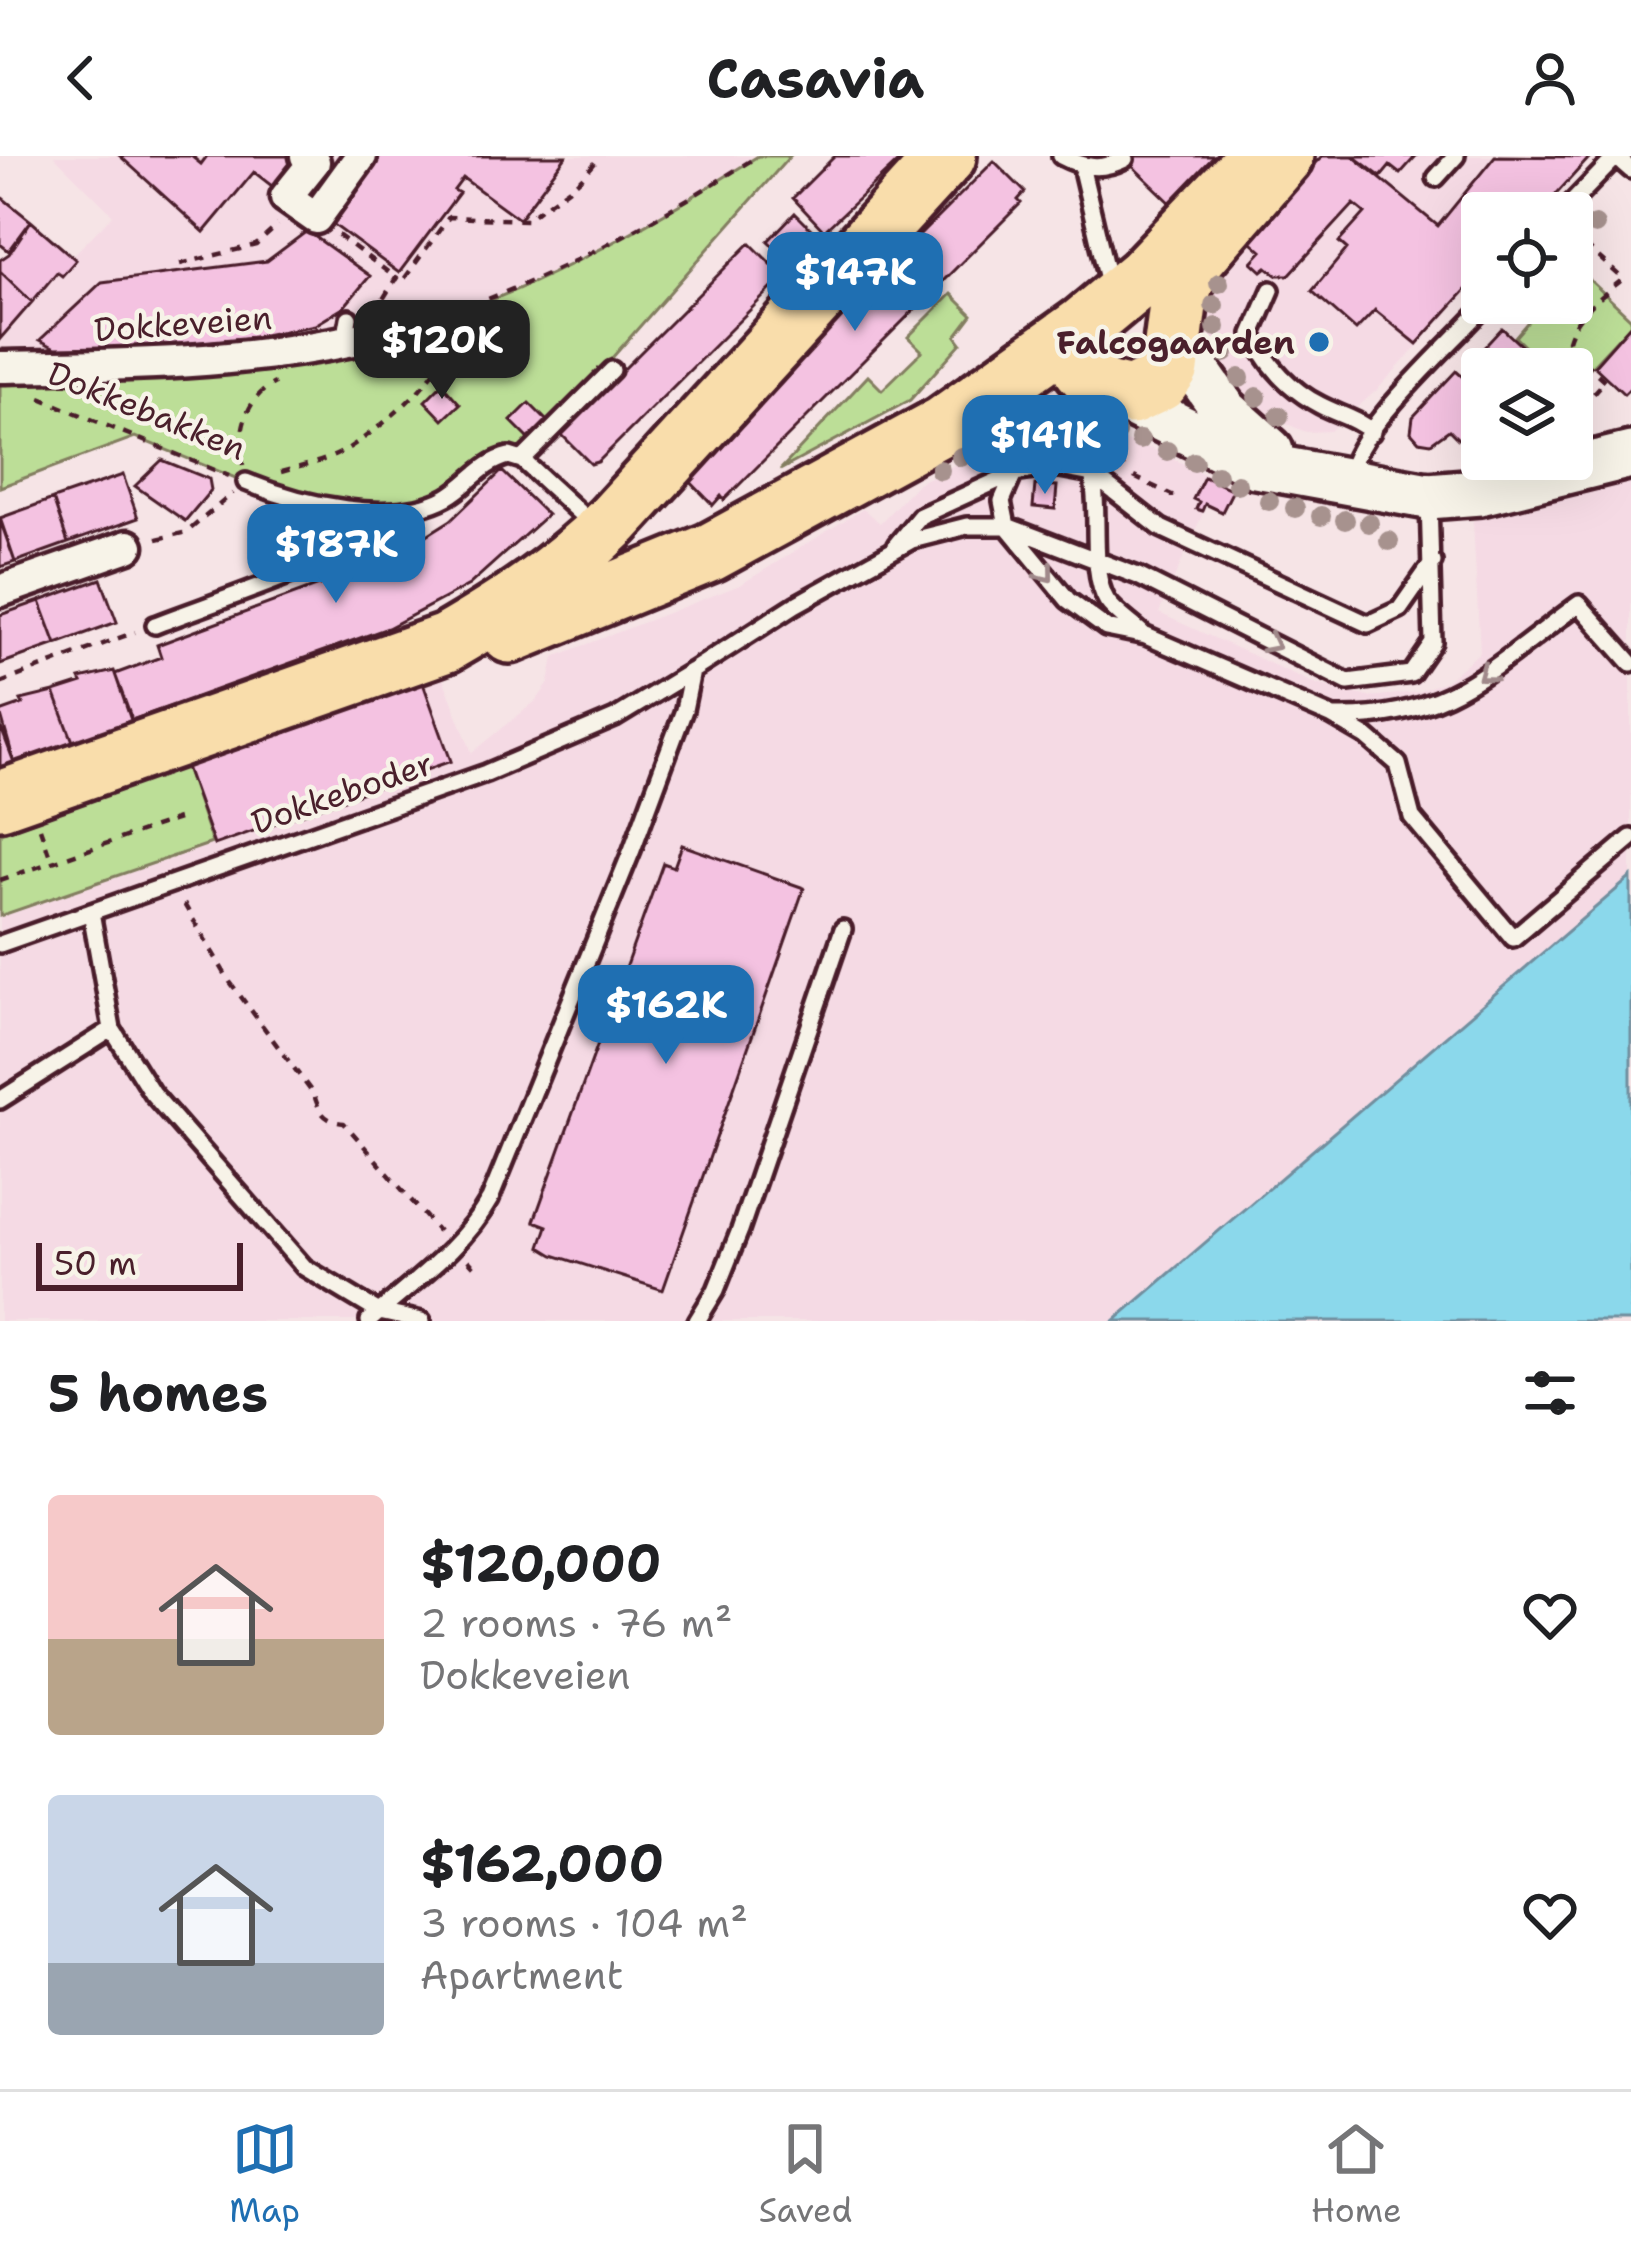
<!DOCTYPE html>
<html lang="en">
<head>
<meta charset="utf-8">
<style>
	body { margin:0; font-family:"Shantell Sans",sans-serif; background:#f2f2f2; color:#202124; height:100vh; display:flex; flex-direction:column; font-size:45px; white-space:nowrap }
	* { box-sizing:border-box; margin:0 }
	p { font-size:39px; color:#757577 }
	.icon { flex:none; width:66px; height:66px; fill:none; stroke:currentColor; stroke-width:2; stroke-linecap:round; stroke-linejoin:round }
	.map { position:relative; height:1165px; overflow:hidden }
	.drawer { display:flex; flex-direction:column; background:#fff; flex:1 }
	.drawer>* { flex:none }
	.buttons { position:absolute; left:1461px; top:36px; display:grid; gap:24px }
	.buttons a { display:grid; place-items:center; width:132px; height:132px; border-radius:12px; background:#fff; box-shadow:0 12px 48px #0002; font-size:60px }
	.scale { position:absolute; left:36px; bottom:30px; width:207px; box-sizing:border-box; padding-left:12px; border:6px solid #4a1f2b; border-top:0; font-size:33px; line-height:42px; white-space:nowrap; color:#4a1f2b; -webkit-text-stroke:9px #f7f3e8; paint-order:stroke }
	.price { position:absolute; translate:-50% -102px; padding:0 27px; border-radius:24px; background:#1f6fb2; color:#fff; font-size:39px; line-height:78px; filter:drop-shadow(0 3px 6px #0008) }
	.price::after { content:''; position:absolute; left:50%; top:72px; width:36px; height:27px; margin-left:-18px; background:inherit; clip-path:polygon(0 0,100% 0,50% 100%) }
	.price.current { background:#222; color:#fff }
	ul { padding:0; list-style:none }
	li { display:flex; align-items:center; gap:36px; height:300px; padding:0 48px }
	li span { display:grid; place-items:center; flex:none; width:336px; height:240px; border-radius:12px; color:#555 }
	li>.icon { margin-inline-start:auto }
	span .icon { width:144px; height:144px; fill:#fffc; stroke-width:1 }
	li b { font-size:51px }
	h2 { display:flex; justify-content:space-between; align-items:center; height:144px; padding:0 48px; font-size:51px }
	header { display:flex; justify-content:space-between; align-items:center; height:156px; padding:0 48px; background:#fff; font-size:54px; font-weight:700 }
	.dock { display:flex; justify-content:space-around; align-items:center; height:168px; border-top:3px solid #e0e0e0; background:#fff; font-size:33px; color:#757577 }
	.dock a { display:grid; justify-items:center; gap:6px }
	.dock .current { color:#1f6fb2 }
	.map>svg:first-child { display:block }
	.built { fill:#f5dae4 }
	.green { fill:#bcde97; stroke:#837e61; stroke-width:3 }
	.water { fill:#8bd8eb; stroke:#718e9e; stroke-width:3 }
	.building { fill:#f4c2e1; stroke:#4a1f2b; stroke-width:3 }
	.lines { fill:none; stroke-linecap:round; stroke-linejoin:round }
	.lane-casing { stroke:#4a1f2b; stroke-width:24 }
	.street-casing { stroke:#4a1f2b; stroke-width:39 }
	.secondary-casing { stroke:#4a1f2b; stroke-width:54 }
	.highway-casing { stroke:#4a1f2b; stroke-width:66 }
	.path { stroke:#4a1f2b; stroke-width:4.5; stroke-dasharray:9 9; stroke-linecap:butt }
	.lane { stroke:#f7f3e8; stroke-width:15 }
	.street { stroke:#f7f3e8; stroke-width:30 }
	.secondary { stroke:#f7f3e8; stroke-width:45 }
	.highway { stroke:#f9ddab; stroke-width:57 }
	.tree { fill:#a7928e }
	.oneway { stroke:#a0898a }
	.poi-dot { fill:#1f6fb2; stroke:#f7f3e8; stroke-width:4.5 }
	.labels { text-anchor:middle; stroke-width:9; stroke-linejoin:round; paint-order:stroke }
	.street-label { font-size:33px; fill:#4a1f2b; stroke:#f7f3e8 }
	.poi-label { font-size:33px; font-weight:bold; fill:#4a1f2b; stroke:#f7f3e8; text-anchor:end }
</style>
</head>
<body>
<header><svg class="icon" aria-label="back" viewBox="0 0 24 24"><path d="M15 5l-7 7 7 7"/></svg>Casavia<svg class="icon" aria-label="person" viewBox="0 0 24 24"><circle cx="12" cy="8" r="4"/><path d="M4 21q1-7 8-7t8 7"/></svg></header>
<div class="map">
<svg width="1631" height="1165" viewBox="0 0 1631 1165">
	<rect width="100%" height="100%" fill="#f6e4e6"/>
	<filter id="ink" filterUnits="userSpaceOnUse"><feTurbulence type="fractalNoise" baseFrequency=".00833" numOctaves="2"/><feDisplacementMap in="SourceGraphic" scale="24" xChannelSelector="R" yChannelSelector="G"/><feConvolveMatrix kernelMatrix="1 2 1 2 8 2 1 2 1" color-interpolation-filters="sRGB"/></filter>
	<g filter="url(#ink)">
		<path class="built" d="M54 0H758L643 73 520 134 382 178 286 197 0 211V173L113 59Z
			M1300 0H1592L1540 57H1482V120L1377 234 1330 275 1306 276 1275 263 1234 227 1206 171 1208 139 1232 83Z
			M1078 279 1116 282 1158 295 1233 333 1222 357 1206 350 1159 457 1313 527 1369 541 1418 536 1447 524 1480 496 1473 365 1486 356 1631 321V721L1114 1165H0V761L212 687 186 611 443 522 472 597 537 544 549 527 554 501 740 429 863 353 880 367 918 327 979 297 1040 281Z"/>
		<path class="green" d="M758 0H790L522 304 509 300 454 337 413 353 287 343 135 281 0 331V211C94 207 189 206 282 198 457 181 613 92 758 0Z
			M1576 111 1631 163V168L1572 231V213H1548L1515 181 1544 147H1572Z
			M951 138 972 159 956 180 961 187 910 244 780 314 868 220 882 234 922 195 908 181Z
			M186 611 212 687 0 760V677Z"/>
		<path class="water" d="M1631 721V1165H1114Z"/>
		<path class="building" d="M120 0H191L201 8 207 0H306L286 41 254 16 204 76Z
			M361 0H566L519 63 463 22 454 34 459 37 399 117 319 58Z
			M835 0H904L824 75 793 42Z
			M1122 0H1226L1176 52Z
			M1322 0H1353L1438 70 1495 0 1590 1 1539 57H1482V116L1417 188 1375 154 1356 174 1312 135 1347 93 1339 86 1365 57 1354 48 1289 119H1277L1267 111 1262 115 1252 106 1262 95 1244 79Z
			M1353 0H1416L1400 18 1390 10 1381 21Z
			M994 5 1025 36 1018 44 1021 47 724 344 721 340 713 349 682 317Z
			M0 40 31 65 9 95 0 88Z
			M795 57 815 77 788 104 768 85Z
			M31 65 76 104 62 120 57 116 32 146 0 115V104L9 98Z
			M307 75 370 120 343 152 315 169 254 181 123 193 61 195 40 184 102 126 267 105Z
			M750 87 781 118 775 123 779 125 598 306 591 308 560 277Z
			M0 115 32 146 0 183Z
			M1631 168V231L1624 238 1594 210Z
			M1502 172 1546 213H1486L1476 200Z
			M1456 215 1464 222 1469 216 1477 223 1482 217V284L1458 283 1449 274 1431 287 1419 285 1411 276 1413 261Z
			M442 228 460 248 443 264 425 245Z
			M529 247 548 266 530 284 511 265Z
			M162 304 209 323 211 334 185 365 135 330Z
			M502 315 547 359 469 429 388 472 132 564 115 518 161 501 157 489 387 404 451 364Z
			M123 319 138 362 68 387 53 343Z
			M1204 321 1233 334 1222 356 1205 348 1202 355 1196 353 1199 346 1193 343Z
			M1035 329 1057 330 1055 353 1033 351Z
			M53 343 68 387 15 406 0 362Z
			M0 364 15 406 0 411Z
			M101 423 117 466 56 488 40 445Z
			M40 445 56 488 0 508V459Z
			M114 515 132 567 74 588 54 536 82 527 80 523Z
			M423 527 451 605 214 689 186 611Z
			M54 536 74 588 15 609 0 556 23 548 21 544Z
			M0 569 15 609 0 614Z
			M682 689 804 732 663 1134 553 1099 540 1091 547 1070 534 1065 663 707 674 711Z"/>
		<g class="lines">
			<g class="lane-casing">
				<path id="lane" d="M1061 0C1084 12 1101 15 1125 3
					M1615 0 1631 14
					M1083 18 1110 132
					M1436 22 1456 0
					M1562 57 1616 1
					M1271 134 1252 178C1267 208 1289 233 1320 249 1339 259 1356 262 1372 276
					M345 185 349 162
					M522 304 612 214
					M1014 317 1002 345 1007 370 1068 444 1106 472 1146 480 1331 560 1367 581 1398 608 1412 661 1513 782 1631 682
					M1092 318C1101 354 1089 416 1107 445 1115 457 1133 468 1143 478
					M1349 320C1357 270 1452 188 1488 147
					M246 326C300 348 392 371 447 341 470 328 481 307 509 300L522 304 584 361
					M896 389 920 360 1014 317 1055 311 1092 318 1161 372 1368 468 1400 453 1433 406
					M155 469C211 447 379 393 413 353
					M1334 561C1449 564 1493 510 1579 448L1631 507
					M0 788 486 617 615 562 692 515
					M112 873 152 937 304 1111 379 1156 422 1165
					M0 944 112 873 91 756
					M369 1165C412 1126 461 1094 490 1043L632 694 684 554 692 515 795 449 912 384 967 370H1007L1138 420 1348 526 1411 518 1433 486 1429 344
					M697 1165 716 1134 740 1074 843 773"/>
			</g>
			<g class="street-casing">
				<path id="street" d="M306 0 314 6 286 41 316 62 361 0
					M0 211C120 209 240 208 358 183
					M0 435 128 390"/>
			</g>
			<g class="secondary-casing">
				<path id="secondary" d="M1172 180 1224 254 1270 295
					M1114 239 1256 309 1428 340 1480 336 1631 299"/>
			</g>
			<g class="highway-casing">
				<path id="highway" d="M1258 0 1143 120 1083 170 1078 198 1082 212 1101 233 1131 240 1160 226 1170 212 1179 141 1193 105 1284 0
					M510 478 711 396 944 269 1083 170
					M0 644 446 487C508 451 561 416 613 365L947 0"/>
			</g>
			<path class="path" d="M193 2 195 0
				M1572 77 1623 123C1604 139 1575 158 1568 184L1575 198 1605 225 1579 254 1594 271
				M338 79 396 122
				M180 108 256 89 278 69
				M374 158 396 122 402 126 449 61 527 64C558 36 573 37 600 0
				M386 177C528 137 634 78 758 0
				M40 242 229 320
				M973 303C1016 286 1066 279 1112 285L1125 315
				M243 309C238 277 244 243 275 227
				M281 316C299 311 318 307 336 299 364 286 440 226 443 195L433 185 383 195
				M1134 321 1172 339V351
				M157 383 187 376 233 337
				M0 527 135 476
				M40 672 52 706
				M0 724 178 663
				M184 748 230 826 314 939C320 957 324 965 344 967L438 1075
				M468 1104 479 1116"/>
			<use href="#lane" class="lane"/>
			<use href="#street" class="street"/>
			<use href="#secondary" class="secondary"/>
			<use href="#highway" class="highway"/>
		</g>
		<g class="tree">
			<circle cx="1595" cy="69" r="10"/>
			<circle cx="1219" cy="127" r="10"/>
			<circle cx="1214" cy="149" r="10"/>
			<circle cx="1216" cy="171" r="10"/>
			<circle cx="1225" cy="197" r="10"/>
			<circle cx="1240" cy="222" r="10"/>
			<circle cx="1257" cy="241" r="10"/>
			<circle cx="1279" cy="260" r="10"/>
			<circle cx="1065" cy="274" r="10"/>
			<circle cx="1090" cy="274" r="10"/>
			<circle cx="1116" cy="277" r="10"/>
			<circle cx="1039" cy="278" r="10"/>
			<circle cx="1012" cy="284" r="10"/>
			<circle cx="1140" cy="284" r="10"/>
			<circle cx="986" cy="292" r="10"/>
			<circle cx="1167" cy="295" r="10"/>
			<circle cx="961" cy="301" r="10"/>
			<circle cx="1194" cy="306" r="10"/>
			<circle cx="940" cy="314" r="10"/>
			<circle cx="1217" cy="319" r="10"/>
			<circle cx="1237" cy="328" r="10"/>
			<circle cx="1269" cy="345" r="10"/>
			<circle cx="1295" cy="352" r="10"/>
			<circle cx="1321" cy="360" r="10"/>
			<circle cx="1345" cy="364" r="10"/>
			<circle cx="1369" cy="367" r="10"/>
			<circle cx="1389" cy="385" r="10"/>
		</g>
		<defs><path id="oneway-chevron" d="M-2-3.5L2.5 0L-2 3.5" fill="none" stroke-width="1.6" stroke-linecap="round" stroke-linejoin="round" transform="scale(3)"/></defs>
		<g class="oneway">
			<use href="#oneway-chevron" transform="translate(1046 418) rotate(51)"/>
			<use href="#oneway-chevron" transform="translate(1272 488) rotate(27)"/>
			<use href="#oneway-chevron" transform="translate(1486 518) rotate(143)"/>
		</g>
	</g>
	<circle class="poi-dot" cx="1319" cy="186" r="12"/>
	<g class="labels">
		<g class="street-label">
			<text transform="translate(183 167) rotate(-4)" y="12">Dokkeveien</text>
			<text transform="translate(147 254) rotate(22)" y="12">Dokkebakken</text>
			<text transform="translate(342 636) rotate(-19)" y="12">Dokkeboder</text>
		</g>
		<g class="poi-label">
			<text x="1295" y="198">Falcogaarden</text>
		</g>
	</g>
</svg>
<div class="buttons">
<a><svg class="icon" aria-label="locate" viewBox="0 0 24 24"><circle cx="12" cy="12" r="6"/><path d="M12 2v4M12 18v4M2 12h4M18 12h4"/></svg></a>
<a><svg class="icon" aria-label="layers" viewBox="0 0 24 24"><path d="M12 4l9 5-9 5-9-5zM3 14l9 5 9-5"/></svg></a>
</div>
<div class="scale">50 m</div>
<b class="price" style="left:855px;top:178px">$147K</b>
<b class="price current" style="left:442px;top:246px">$120K</b>
<b class="price" style="left:1045px;top:341px">$141K</b>
<b class="price" style="left:336px;top:450px">$187K</b>
<b class="price" style="left:666px;top:911px">$162K</b>
</div>
<section class="drawer">
<h2>5 homes<svg class="icon" aria-label="filters" viewBox="0 0 24 24"><path d="M4 7h16M4 17h16"/><circle cx="9" cy="7" r="2"/><circle cx="15" cy="17" r="2"/></svg></h2>
<ul>
<li><span style="background:linear-gradient(#f6c9c9 60%,#b9a48a 0)"><svg class="icon" aria-label="home" viewBox="0 0 24 24"><path d="M3 11l9-7 9 7M6 9v11h12V9"/></svg></span><div><b>$120,000</b><p>2 rooms · 76 m²</p><p>Dokkeveien</p></div><svg class="icon" aria-label="heart" viewBox="0 0 24 24"><path d="M12 20l-8-8c-3-5 5-10 8-4 3-6 11-1 8 4z"/></svg></li>
<li><span style="background:linear-gradient(#c9d6e8 70%,#9aa5b1 0)"><svg class="icon" aria-label="home" viewBox="0 0 24 24"><path d="M3 11l9-7 9 7M6 9v11h12V9"/></svg></span><div><b>$162,000</b><p>3 rooms · 104 m²</p><p>Apartment</p></div><svg class="icon" aria-label="heart" viewBox="0 0 24 24"><path d="M12 20l-8-8c-3-5 5-10 8-4 3-6 11-1 8 4z"/></svg></li>
</ul>
</section>
<nav class="dock">
<a class="current"><svg class="icon" aria-label="map" viewBox="0 0 24 24"><path d="M3 6l6-2 6 2 6-2v14l-6 2-6-2-6 2zM9 4v14M15 6v14"/></svg>Map</a>
<a><svg class="icon" aria-label="saved" viewBox="0 0 24 24"><path d="M7 4h10v16l-5-4-5 4z"/></svg>Saved</a>
<a><svg class="icon" aria-label="home" viewBox="0 0 24 24"><path d="M3 11l9-7 9 7M6 9v11h12V9"/></svg>Home</a>
</nav>
</body>
</html>
